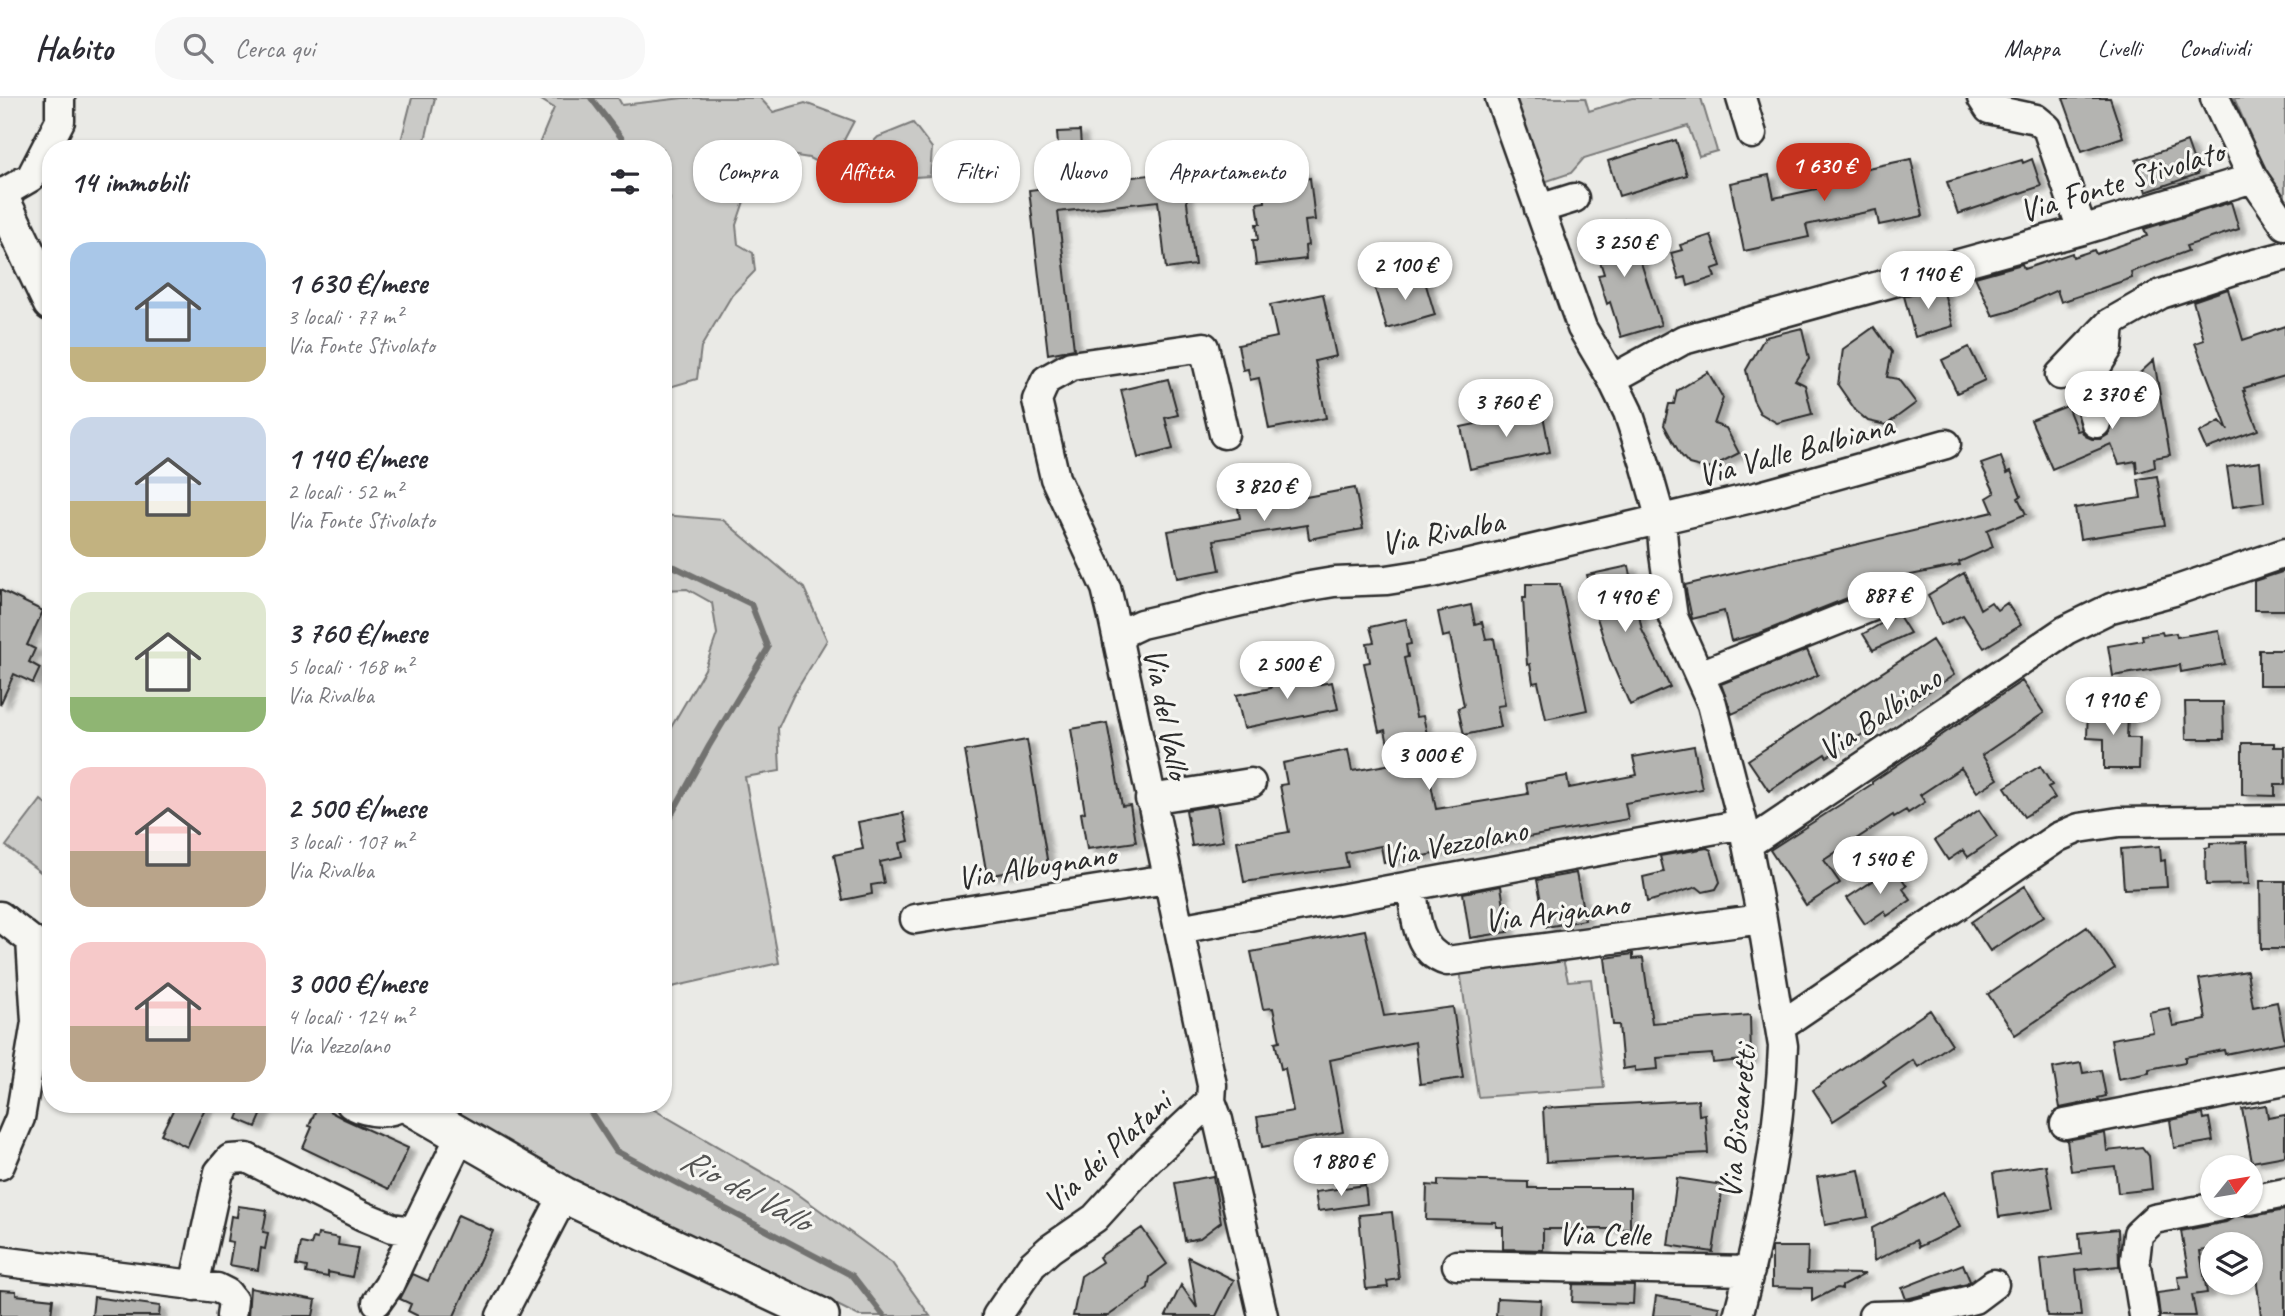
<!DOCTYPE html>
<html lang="it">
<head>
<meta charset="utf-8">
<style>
	body { margin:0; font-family:Caveat,sans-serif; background:#f7f7f7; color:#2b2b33; height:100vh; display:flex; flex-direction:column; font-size:26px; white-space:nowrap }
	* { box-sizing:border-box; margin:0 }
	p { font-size:23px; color:#7c7c81 }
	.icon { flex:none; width:38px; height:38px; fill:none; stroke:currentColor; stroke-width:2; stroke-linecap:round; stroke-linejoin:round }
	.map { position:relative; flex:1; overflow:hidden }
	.details { position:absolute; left:42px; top:42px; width:630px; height:973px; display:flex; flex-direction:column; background:#fff; border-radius:28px; box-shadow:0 2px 5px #0004 }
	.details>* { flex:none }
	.banner { position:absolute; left:693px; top:42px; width:665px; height:63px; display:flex; gap:14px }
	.needle { width:46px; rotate:60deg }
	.controls { position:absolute; left:2200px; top:1057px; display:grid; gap:14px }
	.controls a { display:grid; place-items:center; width:63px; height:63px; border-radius:50%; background:#fff; box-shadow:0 2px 5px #0004; font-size:35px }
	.price { position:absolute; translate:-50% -60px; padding:0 16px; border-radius:24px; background:#fff; color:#222; font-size:23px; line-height:46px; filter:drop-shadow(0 2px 4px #0008) }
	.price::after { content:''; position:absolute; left:50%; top:42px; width:21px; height:16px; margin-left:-10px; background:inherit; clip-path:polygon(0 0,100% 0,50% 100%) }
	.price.selected { background:#c8321e; color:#fff }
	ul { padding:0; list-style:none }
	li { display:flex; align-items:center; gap:21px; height:175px; padding:0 28px }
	li span { display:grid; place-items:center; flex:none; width:196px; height:140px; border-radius:21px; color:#555 }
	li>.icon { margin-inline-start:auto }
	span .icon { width:84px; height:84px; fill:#fffc; stroke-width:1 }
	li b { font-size:30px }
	h2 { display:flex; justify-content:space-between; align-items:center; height:84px; padding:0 28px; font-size:30px }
	.tag { padding:0 24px; border-radius:28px; background:#fff; box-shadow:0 2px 5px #0004; font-size:24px; line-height:63px }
	.tag.selected { background:#c8321e; color:#fff }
	header { display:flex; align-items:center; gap:42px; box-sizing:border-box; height:98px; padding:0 35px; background:#fff; border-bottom:2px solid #e1e1e2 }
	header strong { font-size:33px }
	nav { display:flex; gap:38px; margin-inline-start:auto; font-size:24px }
	.search { width:490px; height:63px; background:#f7f7f7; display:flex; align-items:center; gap:18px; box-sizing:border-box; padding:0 24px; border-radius:28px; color:#7c7c81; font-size:26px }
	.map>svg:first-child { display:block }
	.green { fill:#cacac7; stroke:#7a7a79; stroke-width:2 }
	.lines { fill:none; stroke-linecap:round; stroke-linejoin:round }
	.stream { stroke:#727270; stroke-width:6 }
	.building { fill:#b4b4b1; stroke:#2b2b2b; stroke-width:2; filter:url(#shadow) }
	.minor-casing { stroke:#2b2b2b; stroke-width:33 }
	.major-casing { stroke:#2b2b2b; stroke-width:40 }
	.minor { stroke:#f6f6f2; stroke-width:28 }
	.major { stroke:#f6f6f2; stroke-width:35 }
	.labels { text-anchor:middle; stroke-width:6; stroke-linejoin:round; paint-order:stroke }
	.street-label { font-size:33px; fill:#2b2b2b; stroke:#f6f6f2 }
	.water-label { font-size:35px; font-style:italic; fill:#545453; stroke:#f6f6f2 }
</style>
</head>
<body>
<header>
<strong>Habito</strong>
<div class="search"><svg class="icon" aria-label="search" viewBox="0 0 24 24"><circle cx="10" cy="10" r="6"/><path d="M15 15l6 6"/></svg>Cerca qui</div>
<nav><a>Mappa</a><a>Livelli</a><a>Condividi</a></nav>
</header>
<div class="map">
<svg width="2285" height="1218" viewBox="0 0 2285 1218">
	<defs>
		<filter id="shadow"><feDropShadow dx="7" dy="4" stdDeviation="2" flood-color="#0004"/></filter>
	</defs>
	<rect width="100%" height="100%" fill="#eaeae6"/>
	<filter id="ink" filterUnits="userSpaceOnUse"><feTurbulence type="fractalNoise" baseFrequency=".0143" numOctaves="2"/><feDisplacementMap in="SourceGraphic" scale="14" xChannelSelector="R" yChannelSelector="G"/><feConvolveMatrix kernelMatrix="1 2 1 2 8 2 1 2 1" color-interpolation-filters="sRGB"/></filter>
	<g filter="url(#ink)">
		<path class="green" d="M412 0H435L423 51H399Z
			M538 0H618L622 7 683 0H760L773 14 805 5 854 23 844 42 861 56 878 39 913 25 932 50 930 78 898 80 875 84 842 77 809 60 778 55 754 74 736 127 738 146 753 155 755 173 732 197 701 249 697 281 663 291V51H537L554 10Z
			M1516 0H1585L1589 13 1632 0H1701L1717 53 1699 58 1688 28 1584 60 1571 75 1544 84 1514 1Z
			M2234 0H2285V99L2263 67Z
			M663 417 723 422 804 490 827 542 793 598 778 630 780 673 745 679 779 865 663 891V643L705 571 717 536 712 505 687 491 663 492Z
			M41 702 51 710V782L6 748Z
			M1563 861 1568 883 1591 881 1604 990 1478 999 1460 872Z
			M427 1006H550L558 1010 557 1006H644L791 1091 892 1165 930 1218H859L794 1185 776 1187 571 1088Z"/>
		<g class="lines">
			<path class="stream" d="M591 0 630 51
				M663 95 668 101 663 117
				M663 467 675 469 751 506 768 550 709 648 663 732
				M589 1006 590 1013 616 1053 853 1178 884 1218"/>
		</g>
		<path class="building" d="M2063 0H2110L2123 39 2082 53Z
			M1080 33 1083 85 1183 73 1195 167 1166 171 1158 103 1058 114 1074 251 1048 256 1029 92 1061 88 1057 34Z
			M1676 42 1687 77 1619 98 1608 63Z
			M2187 44 2198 76 2146 94 2136 62Z
			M1911 61 1923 118 1879 127 1876 112 1806 127 1809 139 1744 153 1730 85 1769 77 1774 100 1821 90 1819 80Z
			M2032 61 2041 88 1958 116 1947 84 2022 62 2023 65Z
			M1304 73 1305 81 1310 80 1315 122 1305 123 1308 147 1305 148 1306 161 1256 167 1253 142H1258L1256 126H1260L1257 105 1265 104 1263 84 1277 83 1276 77Z
			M2231 104 2239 131 2186 148 2188 153 2131 174 2132 180 2061 204 2057 192 2011 213 1993 218 1975 179 2022 166 2024 171 2072 155 2073 159 2094 152 2096 156 2147 138 2144 131Z
			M1627 121 1661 227 1621 239 1610 204 1607 206 1598 177 1604 176 1590 132Z
			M1711 137 1721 168 1712 171 1715 179 1688 188 1686 179 1679 181 1671 155 1682 152 1680 147Z
			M1423 177 1435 217 1387 231 1375 191Z
			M1938 189 1939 192 1943 191 1953 228 1915 239 1904 198Z
			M2228 191 2243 242 2285 228V278L2244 290 2245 293H2243L2258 332 2206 351 2199 335 2220 323 2228 332 2195 245 2204 242 2193 203Z
			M1323 196 1336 258 1315 263 1326 320 1269 331 1259 280 1250 282 1248 271 1243 272 1238 247 1277 239 1270 207Z
			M1874 229 1892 254 1887 279 1898 281 1916 305 1886 327 1868 323 1856 313 1838 287 1843 251Z
			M1802 230 1809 261 1795 282 1805 287 1812 316 1777 325 1760 315 1753 302 1746 272 1765 239Z
			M1969 249 1985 282 1957 295 1942 262Z
			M2154 262 2170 357 2154 360 2155 369 2137 375 2136 363 2119 366 2111 346 2052 371 2031 322 2067 308 2077 333 2081 332 2085 338 2092 341H2101L2109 336 2112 329V319L2148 305 2129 285Z
			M1708 274 1723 300 1714 326 1726 330 1739 355 1708 371 1689 366 1680 356 1664 327 1669 306H1674L1677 293Z
			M1168 281 1178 317 1165 320 1173 351 1138 360 1121 292Z
			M1542 312 1550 354 1470 371 1461 329Z
			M2001 359 2007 375 2011 373 2021 398 2018 400 2026 416 1987 432 1993 449 1959 464 1960 467 1901 479 1849 493 1850 499 1760 535 1731 543 1724 513 1692 521 1685 487 1993 414 1987 400 1995 395 1981 366Z
			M2260 364 2264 404 2233 409 2227 369Z
			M2157 378 2165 428 2080 441 2075 410 2141 400 2138 381Z
			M1280 381 1284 403 1355 390 1363 431 1309 441 1307 427 1214 442 1220 472 1177 480 1168 433 1240 420 1234 389Z
			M1629 468 1642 532 1670 589 1630 607 1610 561 1586 485H1589L1587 477Z
			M2285 473V512H2254V483Z
			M1964 475 1980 511 1991 504 1997 512 2007 505 2021 527 1984 550 1963 517 1941 527 1928 497Z
			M1526 486H1560L1587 612 1546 621 1538 584 1533 585 1530 566 1527 567 1523 500H1526Z
			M0 492 43 513 27 547 35 551 29 564 40 570 33 585 14 576 0 607Z
			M1471 507 1475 526 1482 524 1486 541 1494 540 1505 607 1497 608 1501 629 1464 637 1458 610 1464 608 1450 537 1443 539 1438 514Z
			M1898 516 1910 535 1873 552 1863 536Z
			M1406 521 1411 546 1406 547 1408 559 1404 560 1416 619 1423 618 1429 645 1423 646 1436 711 1528 696 1526 685 1567 678 1569 690 1637 677 1633 659 1694 648 1702 691 1625 705 1628 721 1384 765 1381 748 1345 755 1348 769 1244 784 1237 743 1289 734 1280 687 1287 686 1283 665 1348 652 1352 673 1392 666 1385 632 1379 634 1364 565 1370 564 1367 545 1374 544 1370 529Z
			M2219 532 2225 566 2181 574 2180 567 2113 578 2108 548 2143 542 2142 537 2162 534 2163 537 2176 535 2177 539Z
			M1932 542 1954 577 1827 659 1825 656 1769 693 1748 662Z
			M1807 552 1818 577 1732 616 1721 586Z
			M2259 552H2285V587H2259Z
			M1313 574 1315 587 1332 584 1338 611 1244 630 1236 597 1271 590 1269 583Z
			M2022 583 2044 615 1982 657 1998 681 1977 694 1961 670 1920 697 1925 704 1908 715 1906 712 1894 719 1893 717 1824 762 1840 785 1806 807 1770 752 1872 686V684Z
			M2185 604H2223L2224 641H2186Z
			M2116 605V617H2128L2127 640H2140L2139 671H2104V641L2087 640 2088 606Z
			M1107 625 1122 708 1130 707 1136 744 1087 751 1081 715 1085 714 1071 631Z
			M1027 642 1048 767 987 778 965 653Z
			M2242 645H2274V649H2285V687H2275V698L2242 697Z
			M2040 668 2052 687 2048 689 2055 700 2024 719 2005 689Z
			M1217 707 1223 743 1192 748 1186 712Z
			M1979 712 1997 739 1968 759 1963 752 1948 762 1935 742Z
			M903 715 909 743 900 745 903 759 880 764 884 785 871 787 872 796 843 802 834 757 863 751 858 724Z
			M2247 744 2249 786 2206 787 2205 750 2210 749V745Z
			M2160 748 2161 763 2165 762 2167 789 2124 791 2121 751Z
			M1707 750 1711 752 1720 784 1716 791 1703 794 1697 789 1647 804 1643 779 1664 774 1660 758Z
			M1894 769 1907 788 1903 791 1911 802 1887 818 1884 813 1865 826 1847 800Z
			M1576 775 1585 822 1546 829 1537 782Z
			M2260 783H2285V851H2261Z
			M1501 788 1508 834 1470 840 1463 795Z
			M2025 788 2044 818 1990 853 1971 824Z
			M2087 829 2115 870 2015 937 1988 896Z
			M1365 832 1384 918 1453 909 1463 980 1420 986 1415 944 1330 962 1343 1034 1262 1049 1257 1019 1293 1013 1285 970 1281 971 1275 944 1280 943 1273 910 1263 911 1251 854Z
			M1633 856V861L1643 860 1652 925 1750 917 1751 961 1713 965 1712 956 1657 960 1658 971 1635 973V969L1623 971 1619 927H1613L1605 860Z
			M2247 873 2253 909 2277 904 2285 944 2225 956 2224 952 2185 959V964L2149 971V975L2118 981 2111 941 2153 934 2149 914 2169 910 2173 928 2206 922 2199 881Z
			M1930 912 1952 946 1918 969 1913 962 1883 983 1886 988 1833 1023 1813 992Z
			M2081 965 2083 975 2101 972 2106 998 2098 1000 2099 1002 2060 1010 2053 970Z
			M1698 1002 1699 1017 1705 1016 1708 1055 1546 1064 1543 1010Z
			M176 1006H207L187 1049 161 1036Z
			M243 1006H266L256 1029 237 1021Z
			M318 1007 344 1021 408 1050 389 1091 303 1050 312 1029 309 1028Z
			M2266 1007 2268 1020 2285 1017V1058L2252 1064 2242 1011Z
			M2203 1016 2204 1021 2209 1020 2213 1043 2174 1050 2170 1022Z
			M2105 1035 2107 1053 2142 1049 2149 1058 2152 1091 2118 1095 2115 1068 2071 1073 2067 1042Z
			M2046 1067 2053 1111 1999 1119 1993 1075Z
			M1859 1072 1868 1119 1825 1127 1817 1079Z
			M1213 1078 1221 1124 1200 1140 1185 1143 1175 1085Z
			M1677 1080 1723 1087 1713 1154 1668 1147Z
			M1438 1082 1528 1084V1090H1630V1131H1543V1152L1503 1151V1129H1496V1124L1426 1122 1427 1087 1438 1088Z
			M1365 1087 1367 1106 1318 1113 1315 1094Z
			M1943 1094 1960 1129 1919 1149 1916 1142 1874 1163 1872 1130Z
			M238 1108 267 1112 263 1134 268 1135 265 1151 261 1150 258 1172 229 1167 233 1144 227 1143 231 1118 237 1119Z
			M2285 1112V1218H2261L2252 1146H2212V1151L2200 1153 2207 1195 2192 1197 2196 1218H2160L2157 1195 2180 1192 2178 1179 2189 1178 2181 1133 2226 1124 2233 1120 2237 1114 2238 1118H2253Z
			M1392 1114 1399 1181 1387 1183 1388 1189 1366 1191 1359 1117Z
			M458 1117 493 1133 454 1218H418L408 1213 411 1206 400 1201 413 1176 428 1183Z
			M1142 1130 1167 1166 1150 1179 1148 1190 1108 1218H1073L1081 1178 1102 1164 1099 1159Z
			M2118 1131 2119 1168 2076 1172 2081 1218H2047L2041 1161 2081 1156 2079 1135Z
			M318 1136 339 1140 338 1147 358 1150 352 1179 328 1174V1179L306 1175 307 1169 297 1167 301 1145 311 1147 313 1140 317 1141Z
			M1772 1149H1808L1807 1175 1865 1176 1842 1188V1191L1837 1190 1812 1203V1190L1772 1189Z
			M1188 1159 1234 1182 1216 1218H1166L1181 1187 1197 1210Z
			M1963 1166 1970 1183 1967 1186 1906 1201 1902 1190Z
			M1573 1186 1634 1187 1633 1206 1572 1204Z
			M250 1190 316 1202 313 1218H248Z
			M0 1192 16 1193V1197L53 1201 51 1218H0Z
			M1656 1198 1719 1209 1718 1218H1653Z
			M94 1199 160 1208 159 1218H92Z
			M1497 1200 1541 1202 1540 1218H1496Z"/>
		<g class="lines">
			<g class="minor-casing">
				<path id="minor" d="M1500 0 1582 230 1612 281 1628 314 1646 369 1661 422 1664 456 1673 519 1712 606 1743 726 1762 821 1783 948C1780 1037 1761 1132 1738 1218
					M1741 0 1752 36
					M1982 0 1989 11 2036 21 2047 30 2082 132
					M2215 0 2253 80 2285 127
					M0 97 31 79 60 23V0
					M1539 111 1574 100
					M2060 277 2110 225 2161 196 2243 169 2285 158
					M1612 281 1683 242 2082 132 2253 80
					M2096 325 2090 305 2088 282 2108 250 2110 225
					M1224 336 1204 249 1071 268 1046 282 1037 302 1055 380 1106 490 1113 519 1212 987 1211 1003 1218 1022 1263 1218
					M1118 544 1126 533 1141 526 1298 490 1334 484 1387 482 1432 475 1760 398 1946 346
					M1700 577 1906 495
					M1150 701 1251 685
					M1748 746 2066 532 2111 510 2174 493 2285 455
					M1412 789C1415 816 1416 854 1447 863L1762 821
					M0 818 46 854
					M915 821 1167 781
					M1179 831 1743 726
					M1780 928 2058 739 2079 730 2119 724 2285 722
					M351 1006C371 1016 388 1017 406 1006
					M2065 1026 2285 983
					M0 1067 20 1020 36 924 31 842
					M2250 1102 2285 1095
					M0 1163 217 1190 227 1195 233 1203 231 1218
					M1457 1167 1750 1173
					M194 1188 219 1074 230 1061 247 1060 363 1118 392 1130 414 1133 460 1039
					M377 1204 389 1187 414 1133
					M501 1218 564 1097
					M997 1218 1032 1167 1050 1151 1095 1120 1147 1063 1211 1003
					M1873 1218 1912 1217 1974 1201 1994 1186
					M2144 1218 2135 1162 2138 1136 2154 1121 2222 1108"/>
			</g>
			<g class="major-casing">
				<path id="major" d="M0 98 51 205
					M406 1006 564 1097 821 1218"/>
			</g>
			<use href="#minor" class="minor"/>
			<use href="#major" class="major"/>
		</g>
	</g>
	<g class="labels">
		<g class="street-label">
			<text transform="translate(2121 82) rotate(-17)" y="12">Via Fonte Stivolato</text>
			<text transform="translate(1795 351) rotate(-15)" y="12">Via Valle Balbiana</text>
			<text transform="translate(1442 433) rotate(-11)" y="12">Via Rivalba</text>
			<text transform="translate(1168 615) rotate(79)" y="12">Via del Vallo</text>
			<text transform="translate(1879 615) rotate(-34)" y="12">Via Balbiano</text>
			<text transform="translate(1454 744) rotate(-11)" y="12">Via Vezzolano</text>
			<text transform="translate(1036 767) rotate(-9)" y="12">Via Albugnano</text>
			<text transform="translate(1556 813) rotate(-7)" y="12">Via Arignano</text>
			<text transform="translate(1736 1024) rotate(-84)" y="12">Via Biscaretti</text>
			<text transform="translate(1106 1053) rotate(-43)" y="12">Via dei Platani</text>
			<text transform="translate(1604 1135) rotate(1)" y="12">Via Celle</text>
		</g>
		<g class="water-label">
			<text transform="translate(746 1091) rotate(28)" y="12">Rio del Vallo</text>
		</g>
	</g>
</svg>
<div class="controls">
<a><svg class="needle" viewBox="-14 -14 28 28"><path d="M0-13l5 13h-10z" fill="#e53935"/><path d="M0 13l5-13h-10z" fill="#7c7c81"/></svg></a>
<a><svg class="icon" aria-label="layers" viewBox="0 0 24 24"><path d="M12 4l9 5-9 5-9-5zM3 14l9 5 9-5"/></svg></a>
</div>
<b class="price selected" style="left:1824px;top:105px">1 630 €</b>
<b class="price" style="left:1624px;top:181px">3 250 €</b>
<b class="price" style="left:1405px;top:204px">2 100 €</b>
<b class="price" style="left:1928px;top:213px">1 140 €</b>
<b class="price" style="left:2112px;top:333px">2 370 €</b>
<b class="price" style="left:1506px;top:341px">3 760 €</b>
<b class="price" style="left:1264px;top:425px">3 820 €</b>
<b class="price" style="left:1887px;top:534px">887 €</b>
<b class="price" style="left:1625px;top:536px">1 490 €</b>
<b class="price" style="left:1287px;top:603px">2 500 €</b>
<b class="price" style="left:2113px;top:639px">1 910 €</b>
<b class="price" style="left:1429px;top:694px">3 000 €</b>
<b class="price" style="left:1880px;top:798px">1 540 €</b>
<b class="price" style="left:1341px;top:1100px">1 880 €</b>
<div class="banner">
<a class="tag">Compra</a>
<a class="tag selected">Affitta</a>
<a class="tag">Filtri</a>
<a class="tag">Nuovo</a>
<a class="tag">Appartamento</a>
</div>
<section class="details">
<h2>14 immobili<svg class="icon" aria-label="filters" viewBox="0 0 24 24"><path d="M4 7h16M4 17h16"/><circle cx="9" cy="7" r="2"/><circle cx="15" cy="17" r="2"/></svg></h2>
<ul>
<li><span style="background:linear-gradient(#a9c7e8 75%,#c2b280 0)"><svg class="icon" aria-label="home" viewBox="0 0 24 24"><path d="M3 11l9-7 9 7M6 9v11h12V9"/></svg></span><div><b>1 630 €/mese</b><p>3 locali · 77 m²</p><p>Via Fonte Stivolato</p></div></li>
<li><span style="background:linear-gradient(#c9d6e8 60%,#c2b280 0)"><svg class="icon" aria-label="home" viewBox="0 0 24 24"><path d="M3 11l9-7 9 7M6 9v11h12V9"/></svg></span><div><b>1 140 €/mese</b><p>2 locali · 52 m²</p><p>Via Fonte Stivolato</p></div></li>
<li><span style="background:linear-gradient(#dfe7d0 75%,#8fb573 0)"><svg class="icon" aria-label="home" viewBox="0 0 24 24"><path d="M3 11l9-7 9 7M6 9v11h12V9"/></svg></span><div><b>3 760 €/mese</b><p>5 locali · 168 m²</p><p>Via Rivalba</p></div></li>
<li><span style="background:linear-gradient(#f6c9c9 60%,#b9a48a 0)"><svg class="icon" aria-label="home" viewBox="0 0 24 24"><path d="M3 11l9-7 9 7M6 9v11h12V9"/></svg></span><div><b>2 500 €/mese</b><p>3 locali · 107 m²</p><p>Via Rivalba</p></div></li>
<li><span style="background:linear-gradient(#f6c9c9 60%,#b9a48a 0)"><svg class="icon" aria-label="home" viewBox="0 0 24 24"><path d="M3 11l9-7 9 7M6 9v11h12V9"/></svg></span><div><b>3 000 €/mese</b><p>4 locali · 124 m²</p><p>Via Vezzolano</p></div></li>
</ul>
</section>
</div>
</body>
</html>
